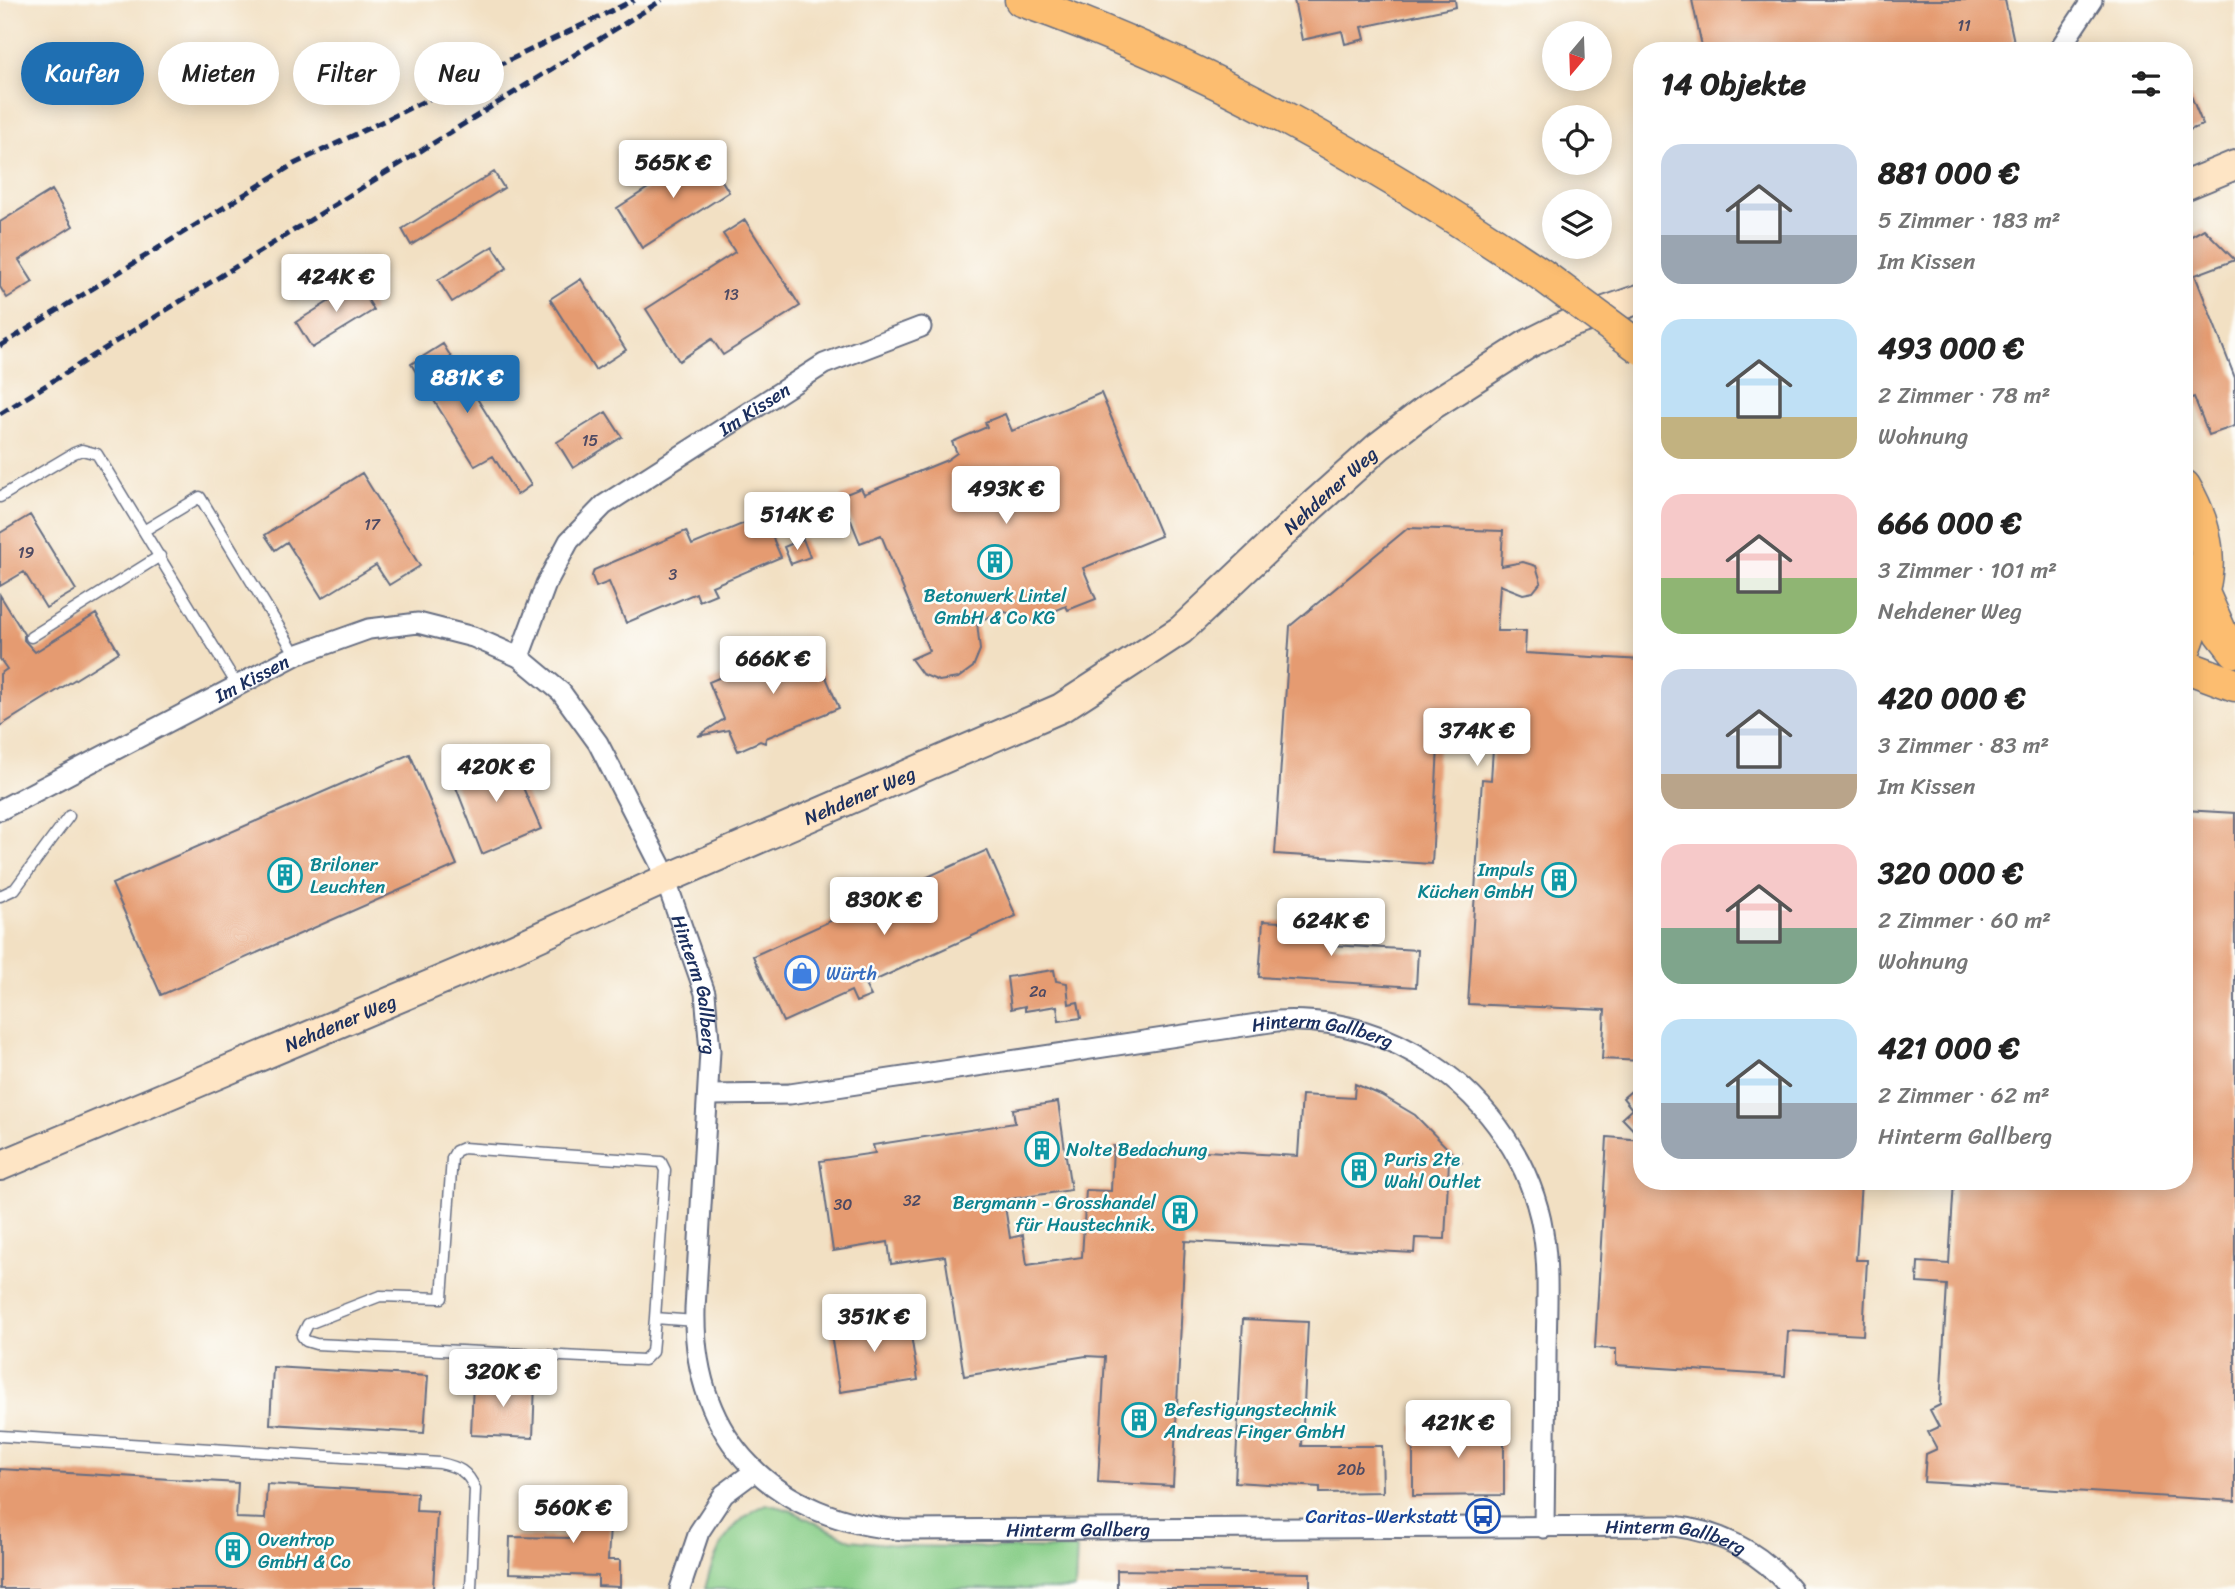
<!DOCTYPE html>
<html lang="de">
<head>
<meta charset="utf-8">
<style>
	body { margin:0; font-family:Sriracha,sans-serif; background:#f2f2f2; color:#222; height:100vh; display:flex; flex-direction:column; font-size:26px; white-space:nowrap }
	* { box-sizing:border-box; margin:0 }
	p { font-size:23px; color:#767676 }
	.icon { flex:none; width:38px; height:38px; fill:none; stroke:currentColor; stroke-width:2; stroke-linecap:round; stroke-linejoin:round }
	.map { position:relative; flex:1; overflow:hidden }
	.side { position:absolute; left:1633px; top:42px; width:560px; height:1148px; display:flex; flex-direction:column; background:#fff; border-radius:28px; box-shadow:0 4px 18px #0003 }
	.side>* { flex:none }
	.guide { position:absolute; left:21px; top:42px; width:665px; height:63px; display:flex; gap:14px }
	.needle { width:46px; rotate:199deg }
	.buttons { position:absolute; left:1542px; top:21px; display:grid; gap:14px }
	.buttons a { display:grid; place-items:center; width:70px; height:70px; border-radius:50%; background:#fff; box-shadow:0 4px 18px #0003; font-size:35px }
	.price { position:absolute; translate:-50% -60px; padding:0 16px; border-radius:7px; background:#fff; color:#222; font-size:23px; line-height:46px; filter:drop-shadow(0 2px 4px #0008) }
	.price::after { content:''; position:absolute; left:50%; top:42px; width:21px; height:16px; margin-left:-10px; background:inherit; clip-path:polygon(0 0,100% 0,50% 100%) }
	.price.active { background:#1f6fb2; color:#fff }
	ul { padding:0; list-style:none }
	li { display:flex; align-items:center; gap:21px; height:175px; padding:0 28px }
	li span { display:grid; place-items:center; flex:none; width:196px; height:140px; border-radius:21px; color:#555 }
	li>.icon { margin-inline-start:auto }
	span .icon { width:84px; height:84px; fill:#fffc; stroke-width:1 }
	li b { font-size:30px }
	h2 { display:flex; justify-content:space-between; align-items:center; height:84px; padding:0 28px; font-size:30px }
	.chip { padding:0 24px; border-radius:32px; background:#fff; box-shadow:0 4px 18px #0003; font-size:24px; line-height:63px }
	.chip.active { background:#1f6fb2; color:#fff }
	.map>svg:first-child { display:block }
	.green { fill:#87cd87; stroke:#517e72; stroke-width:2 }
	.building { fill:#e59b71 }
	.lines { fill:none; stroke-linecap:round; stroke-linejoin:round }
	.lane-casing { stroke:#666d81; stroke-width:13 }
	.street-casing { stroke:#666d81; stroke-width:23 }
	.secondary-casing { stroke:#666d81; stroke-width:32 }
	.primary-casing { stroke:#666d81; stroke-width:35 }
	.lane { stroke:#fff; stroke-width:10 }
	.street { stroke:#fff; stroke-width:19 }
	.secondary { stroke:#fee5c5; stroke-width:28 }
	.primary { stroke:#fcbd6f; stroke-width:32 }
	.rail { stroke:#1b2f5e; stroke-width:5; stroke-dasharray:10 5; stroke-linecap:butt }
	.primary-bridge-casing { stroke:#666d81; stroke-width:35; stroke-linecap:butt }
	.primary-bridge { stroke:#fcbd6f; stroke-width:32 }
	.labels { text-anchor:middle; stroke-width:5; stroke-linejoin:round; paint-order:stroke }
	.number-label { font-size:16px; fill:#4e4a63 }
	.street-label { font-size:19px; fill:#1b2f5e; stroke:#fdfcf7 }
	.culture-label { font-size:19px; fill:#0d838f; stroke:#fdfcf7; text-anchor:start }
	.shop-label { font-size:19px; fill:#366cbe; stroke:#fdfcf7; text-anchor:start }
	.transit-label { font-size:19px; fill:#164399; stroke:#fdfcf7; text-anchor:end }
</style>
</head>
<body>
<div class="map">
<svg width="2235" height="1589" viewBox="0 0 2235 1589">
	<rect width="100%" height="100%" fill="#fdfcf7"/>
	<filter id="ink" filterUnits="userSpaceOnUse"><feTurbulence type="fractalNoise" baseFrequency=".0143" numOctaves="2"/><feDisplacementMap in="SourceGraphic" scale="14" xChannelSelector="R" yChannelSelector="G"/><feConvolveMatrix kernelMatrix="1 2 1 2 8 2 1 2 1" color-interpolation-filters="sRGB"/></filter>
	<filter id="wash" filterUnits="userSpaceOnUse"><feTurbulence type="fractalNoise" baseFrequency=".00686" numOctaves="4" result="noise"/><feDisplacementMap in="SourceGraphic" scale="28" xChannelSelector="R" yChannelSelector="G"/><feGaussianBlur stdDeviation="1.57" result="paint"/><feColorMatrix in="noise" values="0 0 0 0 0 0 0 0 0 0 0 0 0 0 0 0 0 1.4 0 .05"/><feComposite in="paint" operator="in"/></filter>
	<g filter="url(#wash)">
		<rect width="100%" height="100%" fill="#f2e0c3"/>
		<path class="green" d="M766 1504 790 1510 851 1540 906 1546 1077 1549 1075 1589H705C714 1551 730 1521 766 1504Z"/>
		<g id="blocks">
			<path class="building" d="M1294 0H1455L1456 7 1362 27 1365 39 1345 44 1342 31 1302 40Z
				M1692 0H2005L2016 51H1703Z
				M2184 79 2203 125 2184 132Z
				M704 152 729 192 642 248 617 208Z
				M494 172 504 188 411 245 402 229Z
				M52 190 73 226 19 260 33 282 7 298 0 287V222Z
				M745 220 800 306 723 355 712 339 679 361 646 309 735 252 723 234Z
				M2204 229 2235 260 2195 275 2235 378V426L2209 435 2194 397 2184 401V240Z
				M493 246 507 268 452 302 438 280Z
				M354 277 374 310 312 348 296 322 336 297 332 291Z
				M581 279 626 350 595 370 550 299Z
				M443 344 531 485 517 495 493 456 475 466 411 364Z
				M1101 393 1161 536 1083 568 1096 599 1068 610 1066 606 1032 621 1002 611 977 622 980 650 973 667 958 678 939 681 922 674 911 659 929 651 881 535 860 543 841 496 861 488 864 494 947 460 957 453 952 442 987 427 985 422 1005 414 1012 431Z
				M606 412 622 437 573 468 557 442Z
				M362 473 420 566 389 585 376 565 322 598 287 542 275 550 265 535Z
				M30 515 76 590 46 608 24 572 0 586V533Z
				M747 522 753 535 769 529 781 557 712 586 716 594 699 601 696 593 626 623 609 582 596 587 592 576 594 570 686 531 692 545Z
				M1408 528 1503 531 1501 566 1523 562 1536 566 1541 582 1533 592 1523 594 1500 585 1497 631H1526L1525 653 1642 660V1061L1602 1059 1605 1010 1468 1004 1482 779 1491 780 1493 748 1438 746 1432 864 1275 854 1290 626Z
				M803 539 810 557 791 564 784 547Z
				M0 595 24 634V640L35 652 96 614 119 652 0 726V674L7 669 0 659Z
				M810 639 839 708 766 738 765 743 760 741 738 751 729 730 698 736 724 719 709 682Z
				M508 753 541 829 482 854 452 777Z
				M410 754 457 865 161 995 112 884Z
				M2184 810 2235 813V1501L1924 1482 1926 1454 1937 1449 1928 1432 1939 1427 1930 1410 1940 1405 1947 1285 1917 1283 1918 1262 1949 1264 1954 1181H2184Z
				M987 850 1016 916 865 985 871 996 856 1002 851 991 783 1022 753 956Z
				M1263 921 1334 925 1332 945 1418 950 1416 987 1259 977Z
				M1054 970 1056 981 1067 983 1069 1004 1078 1002 1081 1018 1059 1021 1057 1006 1025 1011V1006L1011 1009 1007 977Z
				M1642 1082V1139L1622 1118 1632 1109 1623 1098Z
				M1355 1084 1381 1095 1415 1115 1461 1162 1449 1161 1445 1239 1415 1238 1414 1253 1185 1241 1173 1486 1098 1482 1105 1357 1086 1356 964 1376 945 1256 891 1264 888 1242 833 1251 820 1161 875 1153 873 1145 1015 1123 1013 1109 1058 1102 1071 1190 1004 1200 1010 1238 1023 1235 1027 1265 1082 1257 1086 1190 1111 1191 1113 1146 1298 1156 1302 1095 1354 1098Z
				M1607 1137 1642 1140V1181H1861L1856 1260H1867L1863 1335 1788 1331 1785 1376 1616 1365V1349L1595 1348Z
				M908 1316 918 1380 840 1392 830 1328Z
				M1243 1319 1308 1322 1302 1446H1382L1383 1492 1320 1493V1487L1235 1482Z
				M273 1367 428 1376 424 1433 270 1424Z
				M473 1380 535 1382 533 1438 471 1435Z
				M1504 1424V1495L1413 1496V1425Z
				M0 1469 238 1483 236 1518 265 1519 267 1484 417 1493 416 1511 437 1512 433 1589H0Z
				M575 1491 612 1493 608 1560H620V1587L598 1586V1576L509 1573 510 1537 573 1538Z
				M1117 1570 1310 1573V1589H1117Z"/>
		</g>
	</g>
	<g filter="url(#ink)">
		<use href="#blocks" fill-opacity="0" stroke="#666d81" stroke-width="2"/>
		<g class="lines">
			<g class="lane-casing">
				<path id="lane" d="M0 497 74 453 82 450 97 454 237 685
					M145 530 200 497 296 655
					M31 637 160 556
					M0 896 15 889 69 816
					M655 1318 665 1170 661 1162 463 1148 456 1151 452 1158 442 1298 380 1296 308 1324 302 1336 306 1341 316 1344 644 1360 652 1352 655 1318 695 1321
					M0 1436 440 1463C458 1467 468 1471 475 1489L471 1589"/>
			</g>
			<g class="street-casing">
				<g id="street">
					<path d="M2058 51 2092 0"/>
					<path id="s1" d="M519 657 546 584 569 541 604 505 824 364 921 327"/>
					<path id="s2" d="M0 810 296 655 369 629 418 623 473 637 519 657 561 692 598 743 660 864 705 993 710 1051 695 1309C692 1441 776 1521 904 1530L1674 1526C1721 1532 1761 1552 1791 1589"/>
					<path id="s3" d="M708 1095 790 1094 1277 1021C1334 1018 1384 1032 1432 1064 1489 1101 1532 1164 1543 1232 1550 1273 1546 1317 1546 1359 1545 1415 1545 1472 1544 1528"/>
					<path d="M680 1589 699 1532 724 1494 755 1471"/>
				</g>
			</g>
			<g class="secondary-casing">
				<g id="secondary">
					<path d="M2184 186 2235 165"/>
					<path id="s4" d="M0 1166 477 965 666 879 1061 708 1181 630 1312 506 1379 446 1431 406 1528 344 1568 324 1642 298"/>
				</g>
			</g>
			<g class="primary-casing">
				<path id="primary" d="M1021 0C1207 65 1379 165 1542 275
					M2184 486C2221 548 2207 588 2184 651
					M2204 595 2221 633 2235 651
					M2184 666 2235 685"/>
			</g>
			<use href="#lane" class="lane"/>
			<use href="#street" class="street"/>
			<use href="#secondary" class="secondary"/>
			<use href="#primary" class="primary"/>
			<path class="rail" d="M0 346 294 164 634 0
				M0 414 662 0"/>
			<g class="primary-bridge-casing">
				<path id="primary-bridge" d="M1542 275 1642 349"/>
			</g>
			<use href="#primary-bridge" class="primary-bridge"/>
		</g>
	</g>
	<defs>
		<g id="building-ring" transform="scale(1.75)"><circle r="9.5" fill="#fdfcf7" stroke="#0f9aa8" stroke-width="1.5"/><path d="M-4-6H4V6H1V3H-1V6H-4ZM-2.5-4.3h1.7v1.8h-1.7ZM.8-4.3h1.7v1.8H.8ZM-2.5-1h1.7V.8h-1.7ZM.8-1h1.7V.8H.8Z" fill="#0f9aa8"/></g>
		<g id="shop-ring" transform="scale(1.75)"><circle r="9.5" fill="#fdfcf7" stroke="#3f7fe0" stroke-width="1.5"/><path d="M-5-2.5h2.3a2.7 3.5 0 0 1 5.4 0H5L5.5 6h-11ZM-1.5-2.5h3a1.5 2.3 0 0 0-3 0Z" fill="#3f7fe0"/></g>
		<g id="bus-ring" transform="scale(1.75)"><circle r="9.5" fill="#fdfcf7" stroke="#1a4fb4" stroke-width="1.5"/><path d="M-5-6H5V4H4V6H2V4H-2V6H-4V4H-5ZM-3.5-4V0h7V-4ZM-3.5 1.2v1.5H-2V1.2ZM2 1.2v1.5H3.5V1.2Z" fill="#1a4fb4"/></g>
	</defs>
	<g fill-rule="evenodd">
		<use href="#building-ring" x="995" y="562"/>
		<use href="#building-ring" x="285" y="875"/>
		<use href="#building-ring" x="1559" y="880"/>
		<use href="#shop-ring" x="802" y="973"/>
		<use href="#building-ring" x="1042" y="1149"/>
		<use href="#building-ring" x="1359" y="1170"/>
		<use href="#building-ring" x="1180" y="1213"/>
		<use href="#building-ring" x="1139" y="1420"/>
		<use href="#bus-ring" x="1483" y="1516"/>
		<use href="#building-ring" x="233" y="1550"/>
	</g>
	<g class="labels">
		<g class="number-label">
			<text x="1964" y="31">11</text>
			<text x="731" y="300">13</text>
			<text x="590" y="446">15</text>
			<text x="372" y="530">17</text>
			<text x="26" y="558">19</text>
			<text x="673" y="580">3</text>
			<text x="1038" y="997">2a</text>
			<text x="912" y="1206">32</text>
			<text x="843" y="1210">30</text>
			<text x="1351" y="1475">20b</text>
		</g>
		<g class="street-label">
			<text dy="7" stroke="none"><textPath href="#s1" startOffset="355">Im Kissen</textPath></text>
			<text dy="7" stroke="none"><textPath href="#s4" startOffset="1503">Nehdener Weg</textPath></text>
			<text dy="7" stroke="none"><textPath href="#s2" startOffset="284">Im Kissen</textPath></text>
			<text dy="7" stroke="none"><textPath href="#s4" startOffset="936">Nehdener Weg</textPath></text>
			<text dy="7" stroke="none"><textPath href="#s2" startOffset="948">Hinterm Gallberg</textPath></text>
			<text dy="7" stroke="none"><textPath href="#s4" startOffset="369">Nehdener Weg</textPath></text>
			<text dy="7" stroke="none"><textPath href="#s3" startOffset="621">Hinterm Gallberg</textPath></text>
			<text dy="7" stroke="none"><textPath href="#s2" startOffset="1790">Hinterm Gallberg</textPath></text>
			<text dy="7" stroke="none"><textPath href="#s2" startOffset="2389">Hinterm Gallberg</textPath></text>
		</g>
		<g class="culture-label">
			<text x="995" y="602" text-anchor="middle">Betonwerk Lintel<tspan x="995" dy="22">GmbH &amp; Co KG</tspan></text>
			<text x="310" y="871">Briloner<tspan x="310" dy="22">Leuchten</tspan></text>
			<text x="1534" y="876" text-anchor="end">Impuls<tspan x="1534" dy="22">Küchen GmbH</tspan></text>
			<text x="1066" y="1156">Nolte Bedachung</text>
			<text x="1384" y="1166">Puris 2te<tspan x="1384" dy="22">Wahl Outlet</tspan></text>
			<text x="1156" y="1209" text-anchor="end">Bergmann - Grosshandel<tspan x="1156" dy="22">für Haustechnik.</tspan></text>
			<text x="1164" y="1416">Befestigungstechnik<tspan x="1164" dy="22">Andreas Finger GmbH</tspan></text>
			<text x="258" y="1546">Oventrop<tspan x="258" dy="22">GmbH &amp; Co</tspan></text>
		</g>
		<g class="shop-label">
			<text x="826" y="980">Würth</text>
		</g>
		<g class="transit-label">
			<text x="1458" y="1523">Caritas-Werkstatt</text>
		</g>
	</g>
</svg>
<div class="buttons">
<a><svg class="needle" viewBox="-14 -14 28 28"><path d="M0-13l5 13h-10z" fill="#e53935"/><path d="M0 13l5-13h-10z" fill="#767676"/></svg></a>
<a><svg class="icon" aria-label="locate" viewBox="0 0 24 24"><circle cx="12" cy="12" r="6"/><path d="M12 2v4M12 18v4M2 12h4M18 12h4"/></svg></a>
<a><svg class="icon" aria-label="layers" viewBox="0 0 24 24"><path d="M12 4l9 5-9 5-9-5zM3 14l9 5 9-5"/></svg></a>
</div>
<b class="price" style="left:673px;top:200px">565K €</b>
<b class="price" style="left:336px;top:314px">424K €</b>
<b class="price active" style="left:467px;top:415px">881K €</b>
<b class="price" style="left:1006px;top:526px">493K €</b>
<b class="price" style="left:797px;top:552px">514K €</b>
<b class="price" style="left:773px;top:696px">666K €</b>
<b class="price" style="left:1477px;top:768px">374K €</b>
<b class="price" style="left:496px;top:804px">420K €</b>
<b class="price" style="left:884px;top:937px">830K €</b>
<b class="price" style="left:1331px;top:958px">624K €</b>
<b class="price" style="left:874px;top:1354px">351K €</b>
<b class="price" style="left:503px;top:1409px">320K €</b>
<b class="price" style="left:1458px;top:1460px">421K €</b>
<b class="price" style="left:573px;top:1545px">560K €</b>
<div class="guide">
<a class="chip active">Kaufen</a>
<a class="chip">Mieten</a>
<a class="chip">Filter</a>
<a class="chip">Neu</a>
</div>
<section class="side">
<h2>14 Objekte<svg class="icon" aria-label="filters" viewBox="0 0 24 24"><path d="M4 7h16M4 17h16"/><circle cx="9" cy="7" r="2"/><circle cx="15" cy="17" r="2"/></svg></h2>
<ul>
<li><span style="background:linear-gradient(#c9d6e8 65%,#9aa5b1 0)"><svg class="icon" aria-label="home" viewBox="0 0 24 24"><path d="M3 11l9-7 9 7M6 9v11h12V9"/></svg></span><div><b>881 000 €</b><p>5 Zimmer · 183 m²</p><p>Im Kissen</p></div></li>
<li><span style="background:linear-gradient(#bfe0f5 70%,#c2b280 0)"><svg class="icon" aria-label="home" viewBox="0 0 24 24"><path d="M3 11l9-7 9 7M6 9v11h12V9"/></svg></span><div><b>493 000 €</b><p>2 Zimmer · 78 m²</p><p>Wohnung</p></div></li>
<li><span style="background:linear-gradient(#f6c9c9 60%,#8fb573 0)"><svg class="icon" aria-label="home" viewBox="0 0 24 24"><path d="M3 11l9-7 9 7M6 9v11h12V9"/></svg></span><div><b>666 000 €</b><p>3 Zimmer · 101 m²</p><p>Nehdener Weg</p></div></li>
<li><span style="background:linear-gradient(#c9d6e8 75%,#b9a48a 0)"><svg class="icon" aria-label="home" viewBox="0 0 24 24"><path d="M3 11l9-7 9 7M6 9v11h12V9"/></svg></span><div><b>420 000 €</b><p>3 Zimmer · 83 m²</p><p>Im Kissen</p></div></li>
<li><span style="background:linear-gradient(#f6c9c9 60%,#7fa58c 0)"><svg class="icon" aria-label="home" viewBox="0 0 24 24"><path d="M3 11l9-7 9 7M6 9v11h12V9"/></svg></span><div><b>320 000 €</b><p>2 Zimmer · 60 m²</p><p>Wohnung</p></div></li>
<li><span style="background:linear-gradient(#bfe0f5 60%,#9aa5b1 0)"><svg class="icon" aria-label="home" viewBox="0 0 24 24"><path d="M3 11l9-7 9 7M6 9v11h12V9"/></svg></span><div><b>421 000 €</b><p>2 Zimmer · 62 m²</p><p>Hinterm Gallberg</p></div></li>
</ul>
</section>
</div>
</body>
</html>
